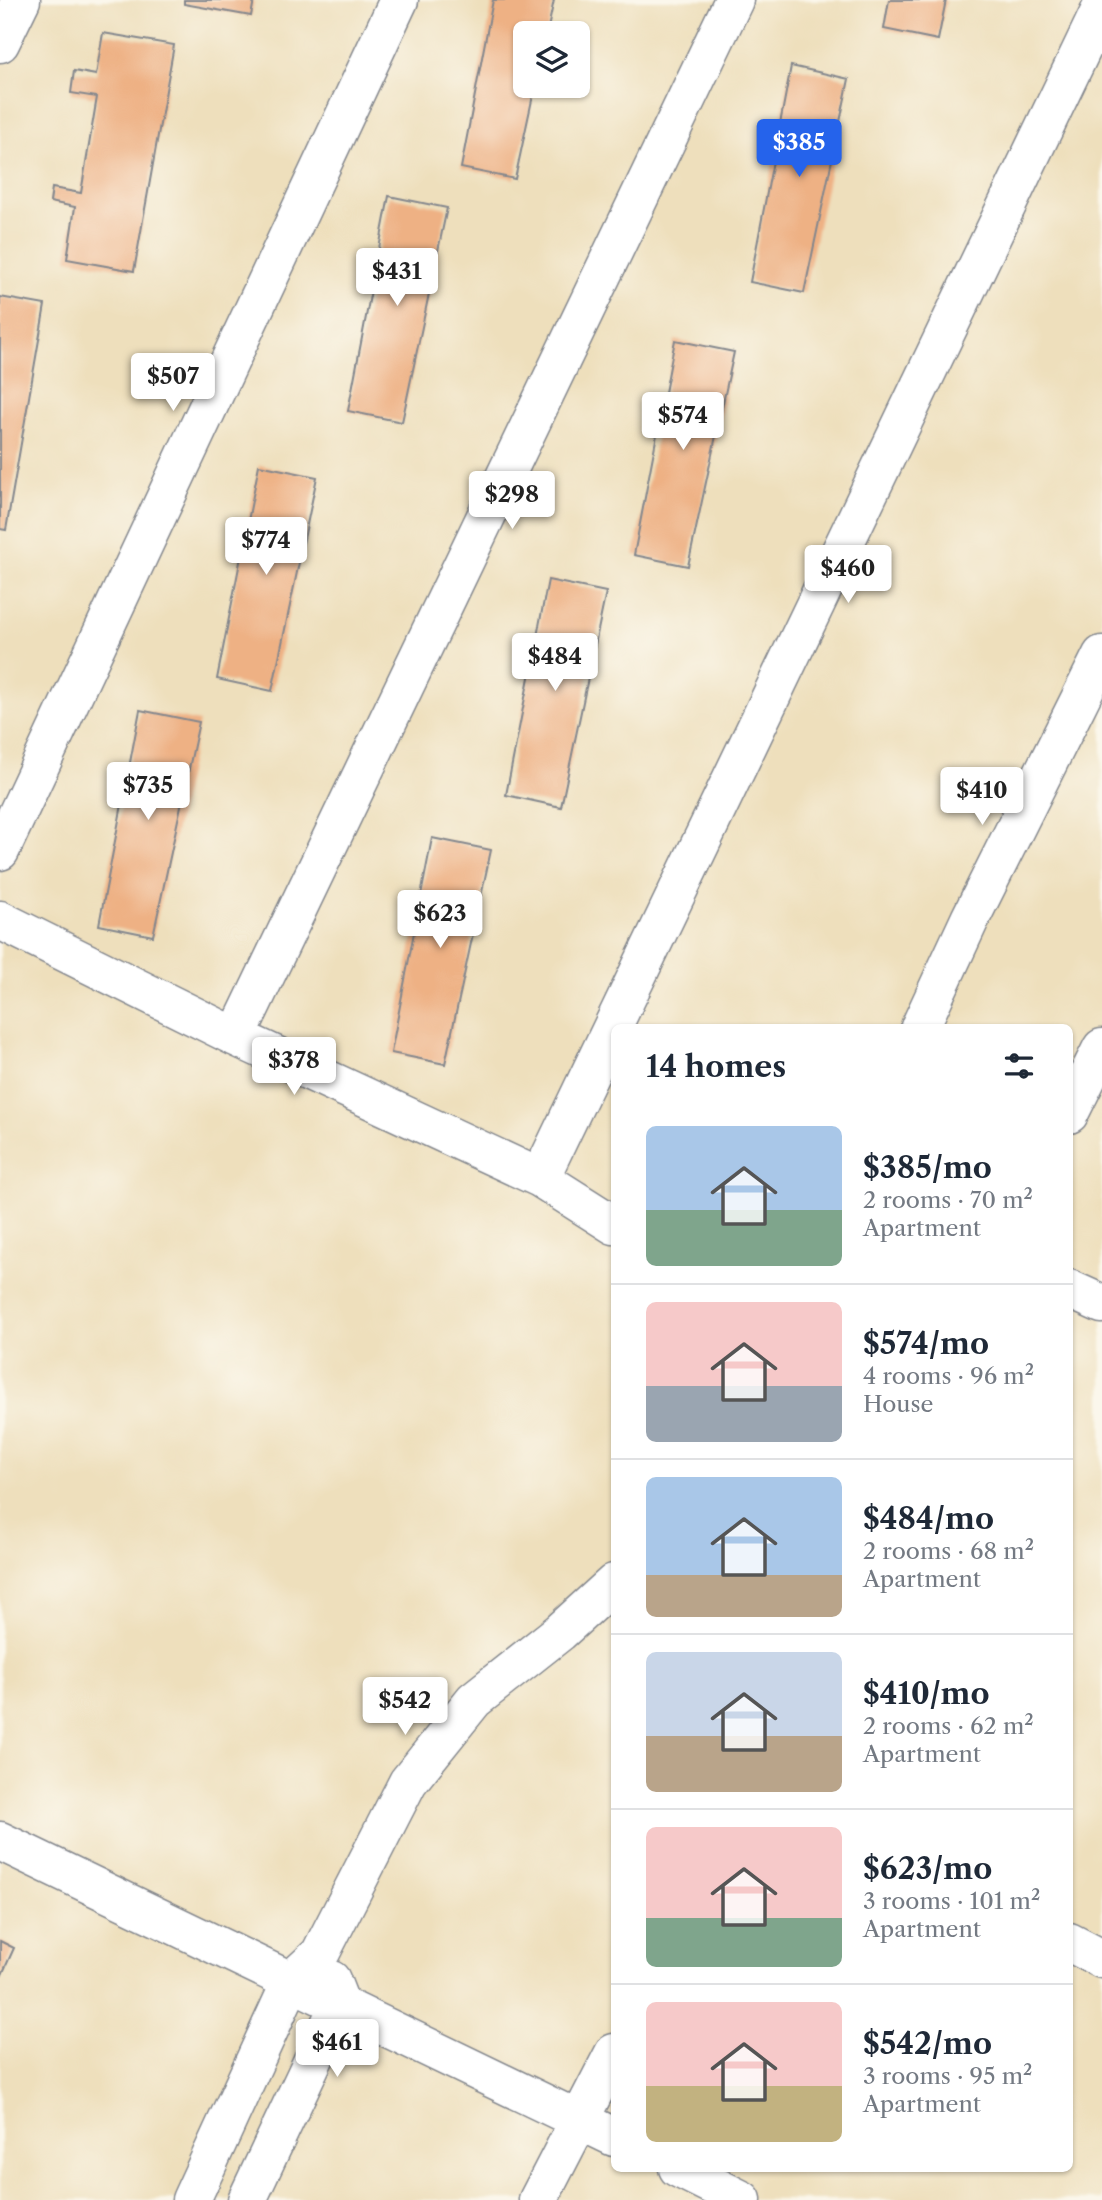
<!DOCTYPE html>
<html lang="en">
<head>
<meta charset="utf-8">
<style>
	body { margin:0; font-family:"Libre Caslon Text",serif; background:#f2f2f3; color:#1f2937; height:100vh; display:flex; flex-direction:column; font-size:26px; white-space:nowrap }
	* { box-sizing:border-box; margin:0 }
	p { font-size:23px; color:#747a83 }
	.icon { flex:none; width:38px; height:38px; fill:none; stroke:currentColor; stroke-width:2; stroke-linecap:round; stroke-linejoin:round }
	.map { position:relative; flex:1; overflow:hidden }
	.details { position:absolute; left:611px; top:1024px; width:462px; height:1148px; display:flex; flex-direction:column; background:#fff; border-radius:10px; box-shadow:0 2px 5px #0004 }
	.details>* { flex:none }
	.buttons { position:absolute; left:513px; top:21px; display:grid; gap:14px }
	.buttons a { display:grid; place-items:center; width:77px; height:77px; border-radius:10px; background:#fff; box-shadow:0 2px 5px #0004; font-size:35px }
	.price { position:absolute; translate:-50% -60px; padding:0 16px; border-radius:7px; background:#fff; color:#222; font-size:23px; line-height:46px; filter:drop-shadow(0 2px 4px #0008) }
	.price::after { content:''; position:absolute; left:50%; top:42px; width:21px; height:16px; margin-left:-10px; background:inherit; clip-path:polygon(0 0,100% 0,50% 100%) }
	.price.on { background:#2563eb; color:#fff }
	ul { padding:0; list-style:none }
	li { display:flex; align-items:center; gap:21px; height:175px; padding:0 35px }
	li+li { border-top:2px solid #e0e1e3 }
	li span { display:grid; place-items:center; flex:none; width:196px; height:140px; border-radius:10px; color:#555 }
	li>.icon { margin-inline-start:auto }
	span .icon { width:84px; height:84px; fill:#fffc; stroke-width:1 }
	li b { font-size:30px }
	h2 { display:flex; justify-content:space-between; align-items:center; height:84px; padding:0 35px; font-size:30px }
	.map>svg:first-child { display:block }
	.building { fill:#eeb184 }
	.lines { fill:none; stroke-linecap:round; stroke-linejoin:round }
	.minor-casing { stroke:#84878d; stroke-width:41 }
	.minor { stroke:#fff; stroke-width:38 }
</style>
</head>
<body>
<div class="map">
<svg width="1102" height="2200" viewBox="0 0 1102 2200">
	<rect width="100%" height="100%" fill="#fbf7ec"/>
	<filter id="ink" filterUnits="userSpaceOnUse"><feTurbulence type="fractalNoise" baseFrequency=".0143" numOctaves="2"/><feDisplacementMap in="SourceGraphic" scale="14" xChannelSelector="R" yChannelSelector="G"/><feConvolveMatrix kernelMatrix="1 2 1 2 8 2 1 2 1" color-interpolation-filters="sRGB"/></filter>
	<filter id="wash" filterUnits="userSpaceOnUse"><feTurbulence type="fractalNoise" baseFrequency=".00686" numOctaves="4" result="noise"/><feDisplacementMap in="SourceGraphic" scale="28" xChannelSelector="R" yChannelSelector="G"/><feGaussianBlur stdDeviation="1.57" result="paint"/><feColorMatrix in="noise" values="0 0 0 0 0 0 0 0 0 0 0 0 0 0 0 0 0 1.4 0 .05"/><feComposite in="paint" operator="in"/></filter>
	<g filter="url(#wash)">
		<rect width="100%" height="100%" fill="#eedfbc"/>
		<g id="blocks">
			<path class="building" d="M184 0H254L251 16 184 4Z
				M493 0H554L547 33H525V86H535L515 179 461 168Z
				M889 0H946L938 40 884 29Z
				M103 33 174 45 134 271 67 259 75 207 50 202 52 188 81 193 97 97 71 93 74 71 96 75Z
				M791 66 849 79 804 293 750 282Z
				M389 196 447 208 402 422 348 411Z
				M0 297 45 305 6 530 0 529Z
				M675 340 734 352 688 566 634 555Z
				M259 465 317 477 272 691 217 679Z
				M548 580 606 592 561 807 506 795Z
				M140 710 199 722 153 936 99 925Z
				M432 838 491 850 445 1064 391 1053Z
				M0 1941 14 1948 0 1979Z"/>
		</g>
	</g>
	<g filter="url(#ink)">
		<use href="#blocks" fill-opacity="0" stroke="#84878d" stroke-width="2"/>
		<g class="lines">
			<g class="minor-casing">
				<path id="minor" d="M0 43 21 0
					M0 851 399 0
					M0 920 236 1037 540 1178 614 1225
					M920 1027 970 919 1102 655
					M236 1037 734 0
					M1069 1114 1102 1048
					M540 1178 1102 7
					M1069 1289 1102 1304
					M0 1841 614 2137
					M1069 1942 1102 1959
					M678 2168 742 2200
					M191 2200 292 1980 320 1954 408 1782 474 1700 560 1632 614 1583
					M247 2200 340 2003 331 1980
					M538 2200 614 2053"/>
			</g>
			<use href="#minor" class="minor"/>
		</g>
	</g>
</svg>
<div class="buttons">
<a><svg class="icon" aria-label="layers" viewBox="0 0 24 24"><path d="M12 4l9 5-9 5-9-5zM3 14l9 5 9-5"/></svg></a>
</div>
<b class="price on" style="left:799px;top:179px">$385</b>
<b class="price" style="left:397px;top:308px">$431</b>
<b class="price" style="left:173px;top:413px">$507</b>
<b class="price" style="left:683px;top:452px">$574</b>
<b class="price" style="left:512px;top:531px">$298</b>
<b class="price" style="left:266px;top:577px">$774</b>
<b class="price" style="left:848px;top:605px">$460</b>
<b class="price" style="left:555px;top:693px">$484</b>
<b class="price" style="left:148px;top:822px">$735</b>
<b class="price" style="left:982px;top:827px">$410</b>
<b class="price" style="left:440px;top:950px">$623</b>
<b class="price" style="left:294px;top:1097px">$378</b>
<b class="price" style="left:405px;top:1737px">$542</b>
<b class="price" style="left:337px;top:2079px">$461</b>
<section class="details">
<h2>14 homes<svg class="icon" aria-label="filters" viewBox="0 0 24 24"><path d="M4 7h16M4 17h16"/><circle cx="9" cy="7" r="2"/><circle cx="15" cy="17" r="2"/></svg></h2>
<ul>
<li><span style="background:linear-gradient(#a9c7e8 60%,#7fa58c 0)"><svg class="icon" aria-label="home" viewBox="0 0 24 24"><path d="M3 11l9-7 9 7M6 9v11h12V9"/></svg></span><div><b>$385/mo</b><p>2 rooms · 70 m²</p><p>Apartment</p></div></li>
<li><span style="background:linear-gradient(#f6c9c9 60%,#9aa5b1 0)"><svg class="icon" aria-label="home" viewBox="0 0 24 24"><path d="M3 11l9-7 9 7M6 9v11h12V9"/></svg></span><div><b>$574/mo</b><p>4 rooms · 96 m²</p><p>House</p></div></li>
<li><span style="background:linear-gradient(#a9c7e8 70%,#b9a48a 0)"><svg class="icon" aria-label="home" viewBox="0 0 24 24"><path d="M3 11l9-7 9 7M6 9v11h12V9"/></svg></span><div><b>$484/mo</b><p>2 rooms · 68 m²</p><p>Apartment</p></div></li>
<li><span style="background:linear-gradient(#c9d6e8 60%,#b9a48a 0)"><svg class="icon" aria-label="home" viewBox="0 0 24 24"><path d="M3 11l9-7 9 7M6 9v11h12V9"/></svg></span><div><b>$410/mo</b><p>2 rooms · 62 m²</p><p>Apartment</p></div></li>
<li><span style="background:linear-gradient(#f6c9c9 65%,#7fa58c 0)"><svg class="icon" aria-label="home" viewBox="0 0 24 24"><path d="M3 11l9-7 9 7M6 9v11h12V9"/></svg></span><div><b>$623/mo</b><p>3 rooms · 101 m²</p><p>Apartment</p></div></li>
<li><span style="background:linear-gradient(#f6c9c9 60%,#c2b280 0)"><svg class="icon" aria-label="home" viewBox="0 0 24 24"><path d="M3 11l9-7 9 7M6 9v11h12V9"/></svg></span><div><b>$542/mo</b><p>3 rooms · 95 m²</p><p>Apartment</p></div></li>
</ul>
</section>
</div>
</body>
</html>
